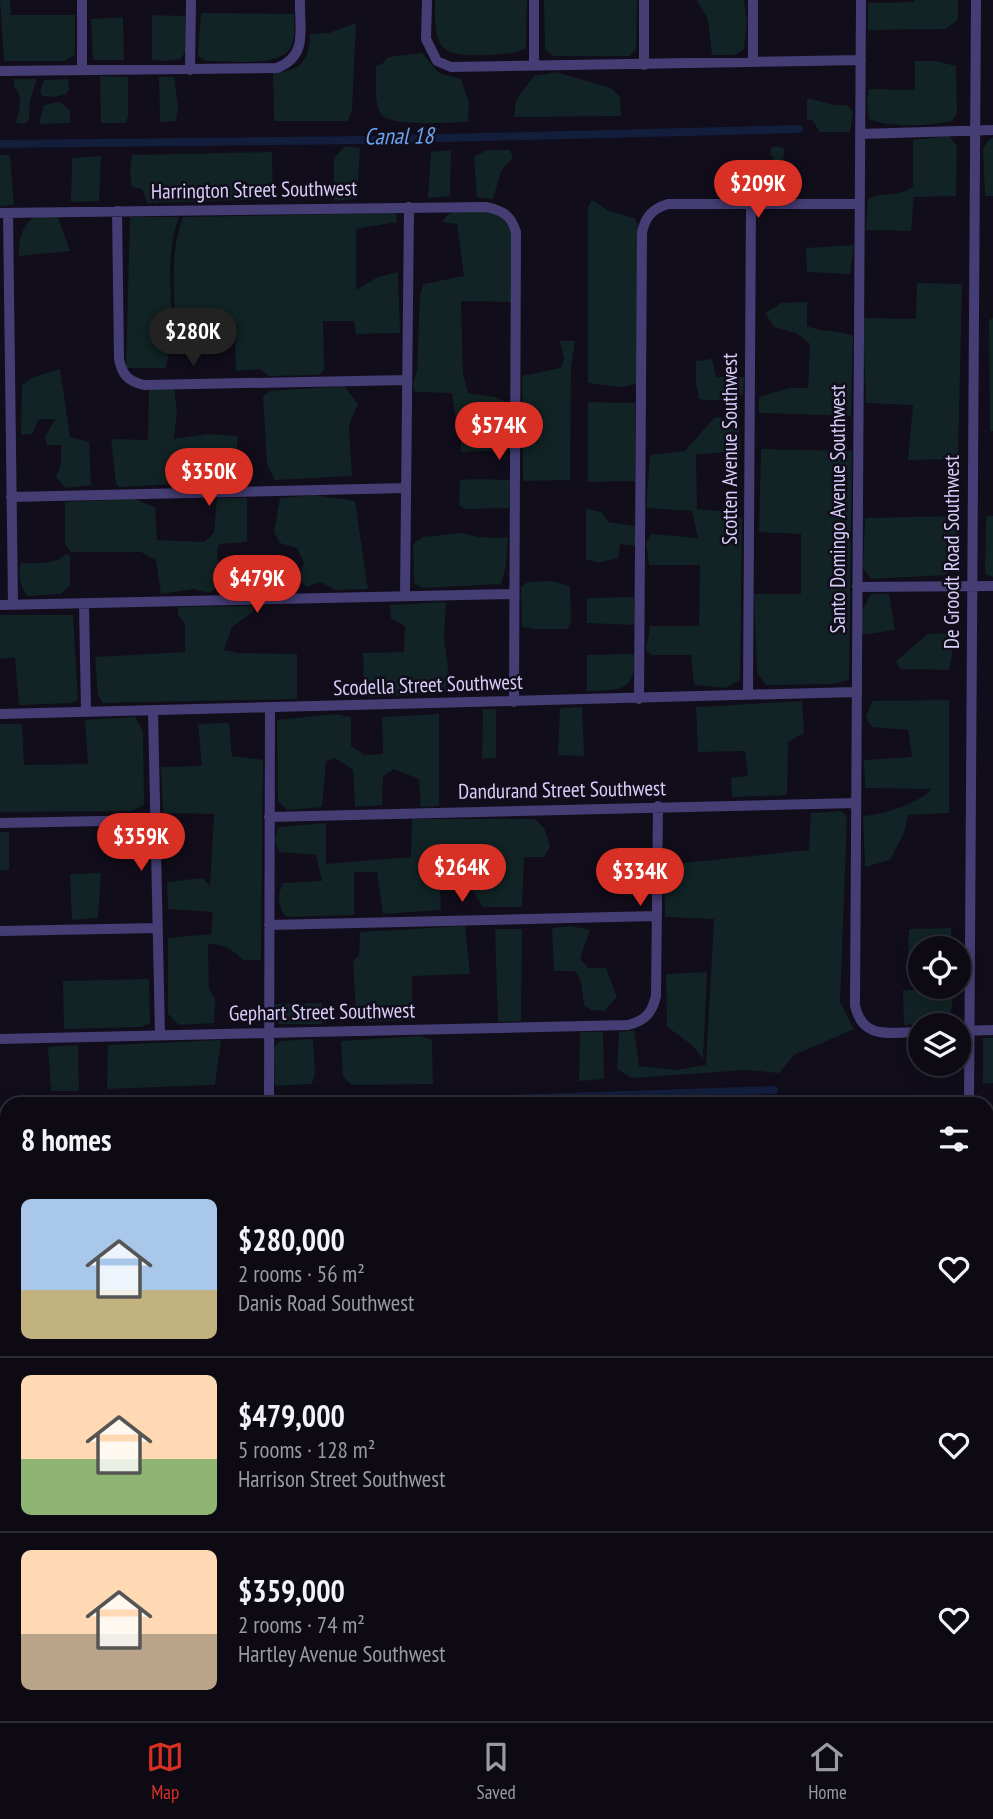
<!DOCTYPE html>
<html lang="en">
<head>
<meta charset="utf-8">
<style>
	body { margin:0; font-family:"PT Sans Narrow",sans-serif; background:#16131d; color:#f1f3f6; height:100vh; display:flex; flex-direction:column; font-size:26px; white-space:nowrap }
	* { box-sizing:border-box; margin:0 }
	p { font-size:23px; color:#9a9aa0 }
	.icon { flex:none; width:38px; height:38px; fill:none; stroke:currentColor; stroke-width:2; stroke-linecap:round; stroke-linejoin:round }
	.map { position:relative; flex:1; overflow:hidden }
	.sheet { position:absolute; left:0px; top:1097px; width:994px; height:625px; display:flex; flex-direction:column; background:#0d0a14; border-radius:21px 21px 0 0; box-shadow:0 4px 18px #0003,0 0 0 2px #2d2b34 }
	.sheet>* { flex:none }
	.fabs { position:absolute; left:908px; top:936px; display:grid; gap:14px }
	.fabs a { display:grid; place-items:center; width:63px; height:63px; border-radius:50%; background:#0d0a14; box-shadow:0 4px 18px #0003,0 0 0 2px #2d2b34; font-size:35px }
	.price { position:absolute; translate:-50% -60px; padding:0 16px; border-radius:24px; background:#d93025; color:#fff; font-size:23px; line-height:46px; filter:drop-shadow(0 2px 4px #0008) }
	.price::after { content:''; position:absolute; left:50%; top:42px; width:21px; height:16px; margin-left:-10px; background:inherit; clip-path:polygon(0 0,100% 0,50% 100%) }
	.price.on { background:#222; color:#fff }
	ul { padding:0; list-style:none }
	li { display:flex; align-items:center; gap:21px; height:175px; padding:0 21px }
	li+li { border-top:2px solid #2d2b34 }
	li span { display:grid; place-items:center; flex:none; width:196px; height:140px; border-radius:10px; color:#555 }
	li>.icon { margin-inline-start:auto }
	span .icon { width:84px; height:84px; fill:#fffc; stroke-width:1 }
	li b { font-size:30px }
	h2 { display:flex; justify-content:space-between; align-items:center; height:84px; padding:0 21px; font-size:30px }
	.tabs { display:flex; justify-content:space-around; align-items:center; height:98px; border-top:2px solid #2d2b34; background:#0d0a14; font-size:19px; color:#9a9aa0 }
	.tabs a { display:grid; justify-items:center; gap:4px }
	.tabs .on { color:#d93025 }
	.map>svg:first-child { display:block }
	.green { fill:#112324 }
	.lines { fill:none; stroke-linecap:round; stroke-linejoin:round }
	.canal { stroke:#121e3b; stroke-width:8 }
	.minor { stroke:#453e75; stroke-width:10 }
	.labels { text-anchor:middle; stroke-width:5; stroke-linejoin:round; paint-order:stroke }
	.street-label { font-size:21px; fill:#d7cef9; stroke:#110d1b }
	.water-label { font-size:23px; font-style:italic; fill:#68a2ed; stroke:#110d1b }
</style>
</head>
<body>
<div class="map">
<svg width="993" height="1721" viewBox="0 0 993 1721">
	<rect width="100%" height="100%" fill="#110d1b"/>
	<path class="green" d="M0 0H10L11 15H75V55L64 61H4Z
		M435 0H527L526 48C515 55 503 54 489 55 439 57 434 50 435 0Z
		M544 0H637L636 49 630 56H554L545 50Z
		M697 0H744L747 22 744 49 735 55H712L708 20Z
		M915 0H958V19L946 29 868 30V3L915 2Z
		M201 13 294 14C294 25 296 37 291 47 280 68 228 61 206 61L199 57 198 51Z
		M152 15 185 16 186 51 180 59 164 61 152 60Z
		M123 17 124 60H93L91 19Z
		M356 23 352 110 348 121H274L273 73C300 71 310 61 310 34L329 33Z
		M422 53 439 73 461 79 469 103 468 122C450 122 392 128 381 114 373 103 377 78 376 65L382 64 388 57Z
		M915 61H936L956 66 957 114 952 121C930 126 889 128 869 119L867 102 869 89 915 90Z
		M556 72 611 88 620 97 621 116 514 117 516 100 534 76Z
		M100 76 128 77V116L126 123H101Z
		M159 77H174L178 107 176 121 160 122Z
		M14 79H37L30 100 29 120 24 124 16 123C19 110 24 97 14 87Z
		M68 79 69 89 66 94 54 97 42 96 40 91 44 80Z
		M807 98 835 105H847L853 112 850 132H820L812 120H807Z
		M60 102 70 111V123L39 124 44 105Z
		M949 136 957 146 956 196 914 197 911 231 866 230 868 199C883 191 896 198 913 187V140Z
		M993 138V196H985L983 148 990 139Z
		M345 146 360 148 357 198 334 201V158Z
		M776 146 785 149 783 159 791 171 784 179 771 175 770 161 775 157 771 156V148Z
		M451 150 450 196 428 198 431 152Z
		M487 150H510L513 158 501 171 493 199 477 197 474 157Z
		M272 152 273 199 148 203 142 189 132 187 130 170 132 155Z
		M0 155H10L14 205 0 206Z
		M101 156 99 201 71 202 72 158Z
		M592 200 609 211 634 218 638 225 637 384 621 387 588 383V207Z
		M472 209 500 214 511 231 512 302 461 301 463 373 468 393 495 397 510 404V450L461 452V425L456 420 452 393 415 392 413 384 417 370 420 295 423 284 464 276 457 224 443 222C447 210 461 211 472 209Z
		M396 213 397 222 356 229V290L378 277 398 272 400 333 356 334 354 321H323L324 370 319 375 269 376 259 369 236 371 235 346 238 326 175 325C174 289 170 250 183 217Z
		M36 215 58 217 70 251 19 256C18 238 22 226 36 215Z
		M130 217H179C166 250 171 289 172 324L167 328 169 354 165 368H126Z
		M854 245 850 274 807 272 806 248Z
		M917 283 962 284 958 459 908 460 913 405 866 403 863 318 916 319Z
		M807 302V326C821 332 838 330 853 336L851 416 759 413V397L789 388H808L810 344 796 333 774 327 765 313 781 303Z
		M993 318V431H990L989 320Z
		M560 341H575L571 368 570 480 523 481 522 376 561 368 564 359Z
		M712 359 716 377H744L743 394C730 400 713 402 699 399L696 384V361Z
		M60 369 70 437 89 442 91 485 65 488 56 477 61 464V445H47L45 437 55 419H39L32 434 21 435 22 385 33 377Z
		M344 386 358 404 349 425 352 476 275 480 267 464 263 396 270 391Z
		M174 388 177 410 174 439 207 434 238 436 233 481 120 487 116 484 111 439 148 440 149 389Z
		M588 402 635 403V481L588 482Z
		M715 417 738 420 741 450 696 455 697 509 734 512 742 519 740 680 726 688 694 685 691 655H651L646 650 650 626H699L700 565H649L646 544 651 534 698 538 692 511 646 508 650 455 685 451Z
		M761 449 852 451 849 680 833 684 766 685 757 673 754 594H801V534L759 532Z
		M474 479 510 480 509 508 465 509 459 505 460 480Z
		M315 495 355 501 368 589 335 590 321 582 306 587 298 577 304 563 297 548 280 543 274 532 280 498Z
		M217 498H247V542L219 544 217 552 221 584 210 593 193 589 161 594 156 560 141 552H71L65 544V502L135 499 155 507 157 540 204 542 214 533Z
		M586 509 602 512 608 522 635 526V546L620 544 618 558 597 563 586 559Z
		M957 516 956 566 946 575 871 579 863 568 865 518Z
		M986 516H993V577L985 574Z
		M462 533 479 537 508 538 506 565 501 584 422 588 414 583 413 544 423 537Z
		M66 554 70 555V586L61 594 27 596C20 585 18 576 21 563 34 563 56 565 66 554Z
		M551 581 570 586 571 621 568 629H535L522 627 521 587 528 582Z
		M871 594H889L895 630 861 635 862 610Z
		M634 597V625L587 623V598Z
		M446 602 444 639 448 665 446 693 370 697 364 691 363 653 404 652 405 626 391 618 390 605Z
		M252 606 254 611 232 627 224 650 239 653 297 654V699L103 703 98 695 95 657 185 652V624L178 614V607Z
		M0 615H73L78 699 73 703 19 705 15 657 0 659Z
		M956 633 949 670 900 669 896 661 928 634Z
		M625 654 635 655C635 693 619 690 587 691V655Z
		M949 700V813L908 815 904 833 890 860 865 867 863 816C886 814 915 805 932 789L865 788 864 760 912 757 908 730 872 727 866 717 872 701Z
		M802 701 804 733 788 742 787 795 732 797 731 778 748 776 745 751 698 752 696 707Z
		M582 707 584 756 558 755 560 708Z
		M483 709H496V758L482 759Z
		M335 714 351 717V746L365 755 383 754 382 717 439 714V806L421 807 419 779 394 769 383 776 382 805 355 807 353 770 335 758 326 761 322 807 287 810 278 801 277 720Z
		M135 717 143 731 144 805 132 811 0 812V724H22L24 765 88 764 85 720Z
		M229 723 232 756 263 760 261 960H243C232 949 224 944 208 944L209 989 215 999 214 1023 179 1025 168 1014V938L211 934 213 912 168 909 167 882 202 878 210 886 214 814 163 813 161 767 202 766 198 724Z
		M842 811 847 818 840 1002 854 1029 794 1055 779 1073 747 1070 632 1078 617 1069 619 1032 634 1030 639 1066 675 1070 706 1065 714 919 665 917 664 865 809 850 811 813Z
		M412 819H535L544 828 550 846 544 857H524L522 907H483L471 888V864H439L441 910 383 914 377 872H354V915L286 917C277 904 277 897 283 883L322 881 316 855 279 852 275 840 278 827 326 823V864L411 857Z
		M0 832H9V870L0 871Z
		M101 873 98 918 72 920 70 874Z
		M465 926 470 974 412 976V1020L365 1022 356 1011 353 961 359 956 360 932Z
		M570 926 590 930 580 958 588 968H606L617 997 604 1011 591 1010 584 1005 581 981 575 971H554L552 928Z
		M951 928V948H920V958H908L909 929Z
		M495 929H522L521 1021 498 1022Z
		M707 972 703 1060C695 1045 680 1036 667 1027L666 974Z
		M149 979 150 1023 142 1027 64 1029 63 981Z
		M953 989 952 1006 947 1021 904 1025 903 990Z
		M322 1003V1024H279L275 1019V1004Z
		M580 1032H603L604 1079 579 1081Z
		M421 1036 432 1040 433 1084 352 1085 343 1077 341 1041Z
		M983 1038H993V1083L983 1084Z
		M313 1039 315 1073 312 1084 275 1086 274 1048 280 1041Z
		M221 1040 215 1085 107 1089 108 1045Z
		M78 1045 79 1091H51L48 1047Z
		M987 1162H993V1311L987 1310Z
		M7 1187V1285L0 1287V1189Z
		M987 1622H993V1679L987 1678Z
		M7 1637V1700L0 1705V1643Z
		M208 1715H262L266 1721H212Z
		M553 1715H645L647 1721H435V1717Z
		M678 1715H879L880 1721H678Z"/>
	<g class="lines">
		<path class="canal" d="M0 144 367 140 799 129
			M365 1104 774 1090
			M0 1114H7"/>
		<path class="minor" d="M427 0 426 39 437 61 451 67 861 60
			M644 0V65
			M861 0 855 1005C862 1041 892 1032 920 1032
			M753 62V0
			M534 65V0
			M82 70V0
			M190 70 191 0
			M0 71 277 68C309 56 299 28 300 0
			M860 134 993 130
			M117 211 119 359C122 375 128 381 144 385L407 380
			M0 213 487 207C504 211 511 216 516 232L514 702
			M8 213 13 605
			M11 497 406 488
			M857 587 993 586
			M405 596 409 207
			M84 604 86 712
			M0 605 513 594
			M748 694 751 204
			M639 699 642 233C645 217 652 209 668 204H859
			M153 711 160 1035
			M0 714 856 692
			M269 817 856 803
			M0 823 156 820
			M269 925 656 916
			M0 931 158 928
			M959 1031 993 1030
			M0 1039 628 1025C645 1021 652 1013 656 996L658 806
			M269 1104 270 709
			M969 1104 976 0
			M987 1154H993
			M0 1178H7
			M0 1311 7 1305
			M0 1449 7 1458
			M987 1568H993
			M0 1580 7 1575
			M0 1714 7 1709
			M61 1715 66 1721
			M195 1715 199 1721
			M426 1715 427 1721
			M298 1721 312 1715
			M965 1721V1715"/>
	</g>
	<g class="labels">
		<g class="street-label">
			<text transform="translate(254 190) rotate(-1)" y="7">Harrington Street Southwest</text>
			<text transform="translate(730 449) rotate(-90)" y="7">Scotten Avenue Southwest</text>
			<text transform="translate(838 509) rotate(-90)" y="7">Santo Domingo Avenue Southwest</text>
			<text transform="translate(952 552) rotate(-90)" y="7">De Groodt Road Southwest</text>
			<text transform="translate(428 685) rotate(-2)" y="7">Scodella Street Southwest</text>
			<text transform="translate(562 790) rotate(-1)" y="7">Dandurand Street Southwest</text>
			<text transform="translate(322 1012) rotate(-1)" y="7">Gephart Street Southwest</text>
		</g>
		<g class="water-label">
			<text transform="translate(399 136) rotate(-1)" y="8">Canal 18</text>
		</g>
	</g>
</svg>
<div class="fabs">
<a><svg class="icon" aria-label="locate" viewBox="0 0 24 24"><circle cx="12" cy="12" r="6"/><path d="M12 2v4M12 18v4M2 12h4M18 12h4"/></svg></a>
<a><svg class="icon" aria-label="layers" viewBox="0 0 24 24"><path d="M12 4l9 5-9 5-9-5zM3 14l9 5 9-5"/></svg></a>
</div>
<b class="price" style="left:758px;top:220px">$209K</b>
<b class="price on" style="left:193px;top:368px">$280K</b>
<b class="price" style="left:499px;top:462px">$574K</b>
<b class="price" style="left:209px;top:508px">$350K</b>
<b class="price" style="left:257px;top:615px">$479K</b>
<b class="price" style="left:141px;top:873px">$359K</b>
<b class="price" style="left:462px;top:904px">$264K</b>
<b class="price" style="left:640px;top:908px">$334K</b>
<section class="sheet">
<h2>8 homes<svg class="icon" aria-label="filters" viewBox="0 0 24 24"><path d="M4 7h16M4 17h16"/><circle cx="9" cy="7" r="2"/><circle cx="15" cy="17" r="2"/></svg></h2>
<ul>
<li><span style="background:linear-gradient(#a9c7e8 65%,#c2b280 0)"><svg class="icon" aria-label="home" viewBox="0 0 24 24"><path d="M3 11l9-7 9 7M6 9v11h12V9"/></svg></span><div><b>$280,000</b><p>2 rooms · 56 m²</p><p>Danis Road Southwest</p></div><svg class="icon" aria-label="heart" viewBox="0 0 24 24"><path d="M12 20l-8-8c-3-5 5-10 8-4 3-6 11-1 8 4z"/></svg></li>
<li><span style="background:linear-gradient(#ffd9b3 60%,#8fb573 0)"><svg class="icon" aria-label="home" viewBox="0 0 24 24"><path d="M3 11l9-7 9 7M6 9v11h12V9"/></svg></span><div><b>$479,000</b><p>5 rooms · 128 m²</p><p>Harrison Street Southwest</p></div><svg class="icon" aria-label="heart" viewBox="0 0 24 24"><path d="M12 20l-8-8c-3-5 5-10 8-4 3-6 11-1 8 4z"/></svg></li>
<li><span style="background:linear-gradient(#ffd9b3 60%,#b9a48a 0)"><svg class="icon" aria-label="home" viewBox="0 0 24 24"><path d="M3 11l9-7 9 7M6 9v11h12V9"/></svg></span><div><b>$359,000</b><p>2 rooms · 74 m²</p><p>Hartley Avenue Southwest</p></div><svg class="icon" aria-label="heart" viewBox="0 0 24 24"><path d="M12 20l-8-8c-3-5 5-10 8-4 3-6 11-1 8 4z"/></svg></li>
</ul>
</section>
</div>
<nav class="tabs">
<a class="on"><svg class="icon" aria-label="map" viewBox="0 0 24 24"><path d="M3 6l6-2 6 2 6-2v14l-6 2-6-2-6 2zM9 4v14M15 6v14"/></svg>Map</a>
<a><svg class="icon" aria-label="saved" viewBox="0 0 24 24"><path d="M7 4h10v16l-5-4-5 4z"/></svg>Saved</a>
<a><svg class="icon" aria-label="home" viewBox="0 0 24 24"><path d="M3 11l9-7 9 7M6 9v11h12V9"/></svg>Home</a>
</nav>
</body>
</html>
